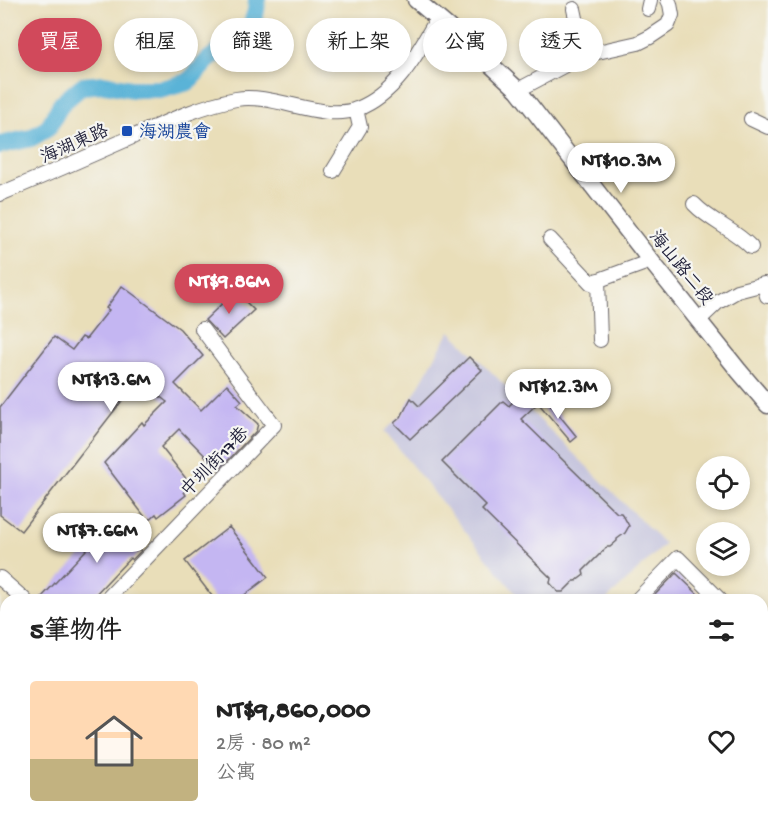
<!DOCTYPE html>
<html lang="zh-TW">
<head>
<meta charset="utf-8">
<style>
	body { margin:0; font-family:"Gochi Hand","LXGW WenKai TC",sans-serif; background:#f6f6f6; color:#222; height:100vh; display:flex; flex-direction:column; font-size:22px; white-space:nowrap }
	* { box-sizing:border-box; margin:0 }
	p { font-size:20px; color:#767676 }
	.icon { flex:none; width:33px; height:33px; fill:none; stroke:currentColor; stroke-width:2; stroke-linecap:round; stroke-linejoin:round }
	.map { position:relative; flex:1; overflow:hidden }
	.side { position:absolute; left:0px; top:594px; width:768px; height:234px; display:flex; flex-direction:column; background:#fff; border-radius:18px 18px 0 0; box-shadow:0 3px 9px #0003 }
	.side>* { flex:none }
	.top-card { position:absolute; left:18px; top:18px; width:732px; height:54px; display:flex; gap:12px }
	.fabs { position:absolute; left:696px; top:456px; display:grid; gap:12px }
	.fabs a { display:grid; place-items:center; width:54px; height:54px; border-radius:50%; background:#fff; box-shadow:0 3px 9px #0003; font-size:30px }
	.price { position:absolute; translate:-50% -51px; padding:0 14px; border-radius:21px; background:#fff; color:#222; font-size:20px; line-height:39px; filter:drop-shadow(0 2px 3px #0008) }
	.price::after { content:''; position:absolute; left:50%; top:36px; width:18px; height:14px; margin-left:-9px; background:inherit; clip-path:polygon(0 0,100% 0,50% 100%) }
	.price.on { background:#d1495b; color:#fff }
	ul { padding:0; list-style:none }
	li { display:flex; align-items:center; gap:18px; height:150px; padding:0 30px }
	li span { display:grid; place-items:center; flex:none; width:168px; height:120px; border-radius:6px; color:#555 }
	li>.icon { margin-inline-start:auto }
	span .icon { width:72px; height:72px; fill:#fffc; stroke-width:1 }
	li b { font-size:26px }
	h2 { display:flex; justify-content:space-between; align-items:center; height:72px; padding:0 30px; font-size:26px }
	.tag { padding:0 21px; border-radius:27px; background:#fff; box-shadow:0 3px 9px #0003; font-size:21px; line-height:54px }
	.tag.on { background:#d1495b; color:#fff }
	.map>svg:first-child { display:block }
	.industrial { fill:#c2c1dc }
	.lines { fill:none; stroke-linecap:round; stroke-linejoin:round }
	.river { stroke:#5ab3d7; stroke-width:18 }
	.building { fill:#c4b6f2 }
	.minor-casing { stroke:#686467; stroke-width:16 }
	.major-casing { stroke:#686467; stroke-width:19 }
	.minor { stroke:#fff; stroke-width:14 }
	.major { stroke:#fff; stroke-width:16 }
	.transit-dot { fill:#1a4fb4; stroke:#f6f6f2; stroke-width:2 }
	.labels { text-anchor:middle; stroke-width:4.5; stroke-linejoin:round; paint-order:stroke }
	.transit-label { font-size:18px; fill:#164399; stroke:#f6f6f2; text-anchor:start }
	.street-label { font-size:18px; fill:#22223b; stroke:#f6f6f2 }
</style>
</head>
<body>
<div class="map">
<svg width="768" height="828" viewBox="0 0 768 828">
	<rect width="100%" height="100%" fill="#f6f6f2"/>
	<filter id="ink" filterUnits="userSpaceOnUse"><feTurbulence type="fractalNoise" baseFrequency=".0167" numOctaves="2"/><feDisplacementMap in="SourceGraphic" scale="12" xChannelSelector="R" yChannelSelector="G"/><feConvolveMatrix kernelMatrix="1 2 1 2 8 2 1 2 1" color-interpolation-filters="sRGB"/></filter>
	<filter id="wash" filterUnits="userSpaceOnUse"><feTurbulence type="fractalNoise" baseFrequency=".008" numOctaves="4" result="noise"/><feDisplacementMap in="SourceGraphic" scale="24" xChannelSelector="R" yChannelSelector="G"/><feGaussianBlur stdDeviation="1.35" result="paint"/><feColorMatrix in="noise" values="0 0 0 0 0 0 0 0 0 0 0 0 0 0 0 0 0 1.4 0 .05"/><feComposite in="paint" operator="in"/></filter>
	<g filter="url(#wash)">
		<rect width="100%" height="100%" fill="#e9deb9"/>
		<path class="industrial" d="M450 331 665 544 606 600H521L384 431 401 417Z
			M762 633 768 639V828H404L410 822H762Z"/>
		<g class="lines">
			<path class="river" d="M0 145 31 138 48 128 61 104 82 86 104 84 132 89H162L188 82 208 60 250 29 256 11 257 0"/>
		</g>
		<g id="blocks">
			<path class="building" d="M122 286 180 329 203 356 175 384 201 410 227 384 242 401 237 405 258 424 256 431 219 470 179 429 161 447 192 486 184 492 186 495 158 517 156 514 148 521 104 463 142 422 144 425 167 402 138 380 21 531 0 515V407L54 337 72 350 82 337 86 339 109 310 106 308Z
				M235 291 254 310 223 339 205 320Z
				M469 357 482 370 410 439 394 423 401 417 411 398 419 406Z
				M524 390 537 404 521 419 617 513H621L624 517 629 526 625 533 617 539V541L610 547H607L583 571 584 575 576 581H574L563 592H558L550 583 551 578 482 510 486 506 442 462 503 401 509 406Z
				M546 399 577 437 571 442 539 404Z
				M118 516 145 542 139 549 141 551 132 560 130 558 90 600H39Z
				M229 527 268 577 238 600H215L185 561Z
				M676 573 704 600H650Z"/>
		</g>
	</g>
	<g filter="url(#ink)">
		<use href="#blocks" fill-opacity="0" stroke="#686467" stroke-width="1.5"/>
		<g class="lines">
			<g class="minor-casing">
				<path id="minor" d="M574 9 584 55
					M648 9 650 0
					M518 90 584 55 638 43 650 37 668 25 672 15 670 4 668 0
					M751 119 768 127
					M333 171 360 127 356 109
					M0 194C44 176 87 157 130 138 164 123 199 106 236 99 273 92 322 122 357 109 396 94 417 54 437 19
					M694 204C711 222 734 229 751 247
					M550 239 591 283 651 261
					M598 280 600 340
					M699 320 718 302 737 291 764 284 767 296
					M0 578 25 600
					M106 600 274 425 202 329
					M637 600 678 558 720 600
					M0 715 6 709
					M258 822 265 828
					M628 822 636 828"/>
			</g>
			<g class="major-casing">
				<path id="major" d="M416 0 474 49 518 90 651 261 739 371 768 405"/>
			</g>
			<use href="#minor" class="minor"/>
			<use href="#major" class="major"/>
		</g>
	</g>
	<rect class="transit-dot" x="121" y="125" width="12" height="12" rx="3"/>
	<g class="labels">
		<g class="transit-label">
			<text x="139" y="137">海湖農會</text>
		</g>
		<g class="street-label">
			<text transform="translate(74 143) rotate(-24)" y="6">海湖東路</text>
			<text transform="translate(682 267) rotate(51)" y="6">海山路二段</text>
			<text transform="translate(214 461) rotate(-46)" y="6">中圳街17巷</text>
		</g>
	</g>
</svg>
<div class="fabs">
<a><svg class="icon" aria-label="locate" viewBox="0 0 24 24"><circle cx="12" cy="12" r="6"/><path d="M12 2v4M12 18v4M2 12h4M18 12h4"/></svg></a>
<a><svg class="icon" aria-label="layers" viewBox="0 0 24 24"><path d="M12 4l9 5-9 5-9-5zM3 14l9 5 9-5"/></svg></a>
</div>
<b class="price" style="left:621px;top:194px">NT$10.3M</b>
<b class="price on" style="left:229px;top:315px">NT$9.86M</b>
<b class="price" style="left:111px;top:413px">NT$13.6M</b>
<b class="price" style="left:558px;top:420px">NT$12.3M</b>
<b class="price" style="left:97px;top:564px">NT$7.66M</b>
<div class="top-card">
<a class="tag on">買屋</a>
<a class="tag">租屋</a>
<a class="tag">篩選</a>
<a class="tag">新上架</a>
<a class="tag">公寓</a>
<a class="tag">透天</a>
</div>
<section class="side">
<h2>5筆物件<svg class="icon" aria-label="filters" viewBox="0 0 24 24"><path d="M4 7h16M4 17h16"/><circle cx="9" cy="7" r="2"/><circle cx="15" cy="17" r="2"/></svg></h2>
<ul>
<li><span style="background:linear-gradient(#ffd9b3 65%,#c2b280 0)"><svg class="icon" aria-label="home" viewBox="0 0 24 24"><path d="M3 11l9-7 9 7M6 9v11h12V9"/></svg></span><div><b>NT$9,860,000</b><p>2房 · 80 m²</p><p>公寓</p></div><svg class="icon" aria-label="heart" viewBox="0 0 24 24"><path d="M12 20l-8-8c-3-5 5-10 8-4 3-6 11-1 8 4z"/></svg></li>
</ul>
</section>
</div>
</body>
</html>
